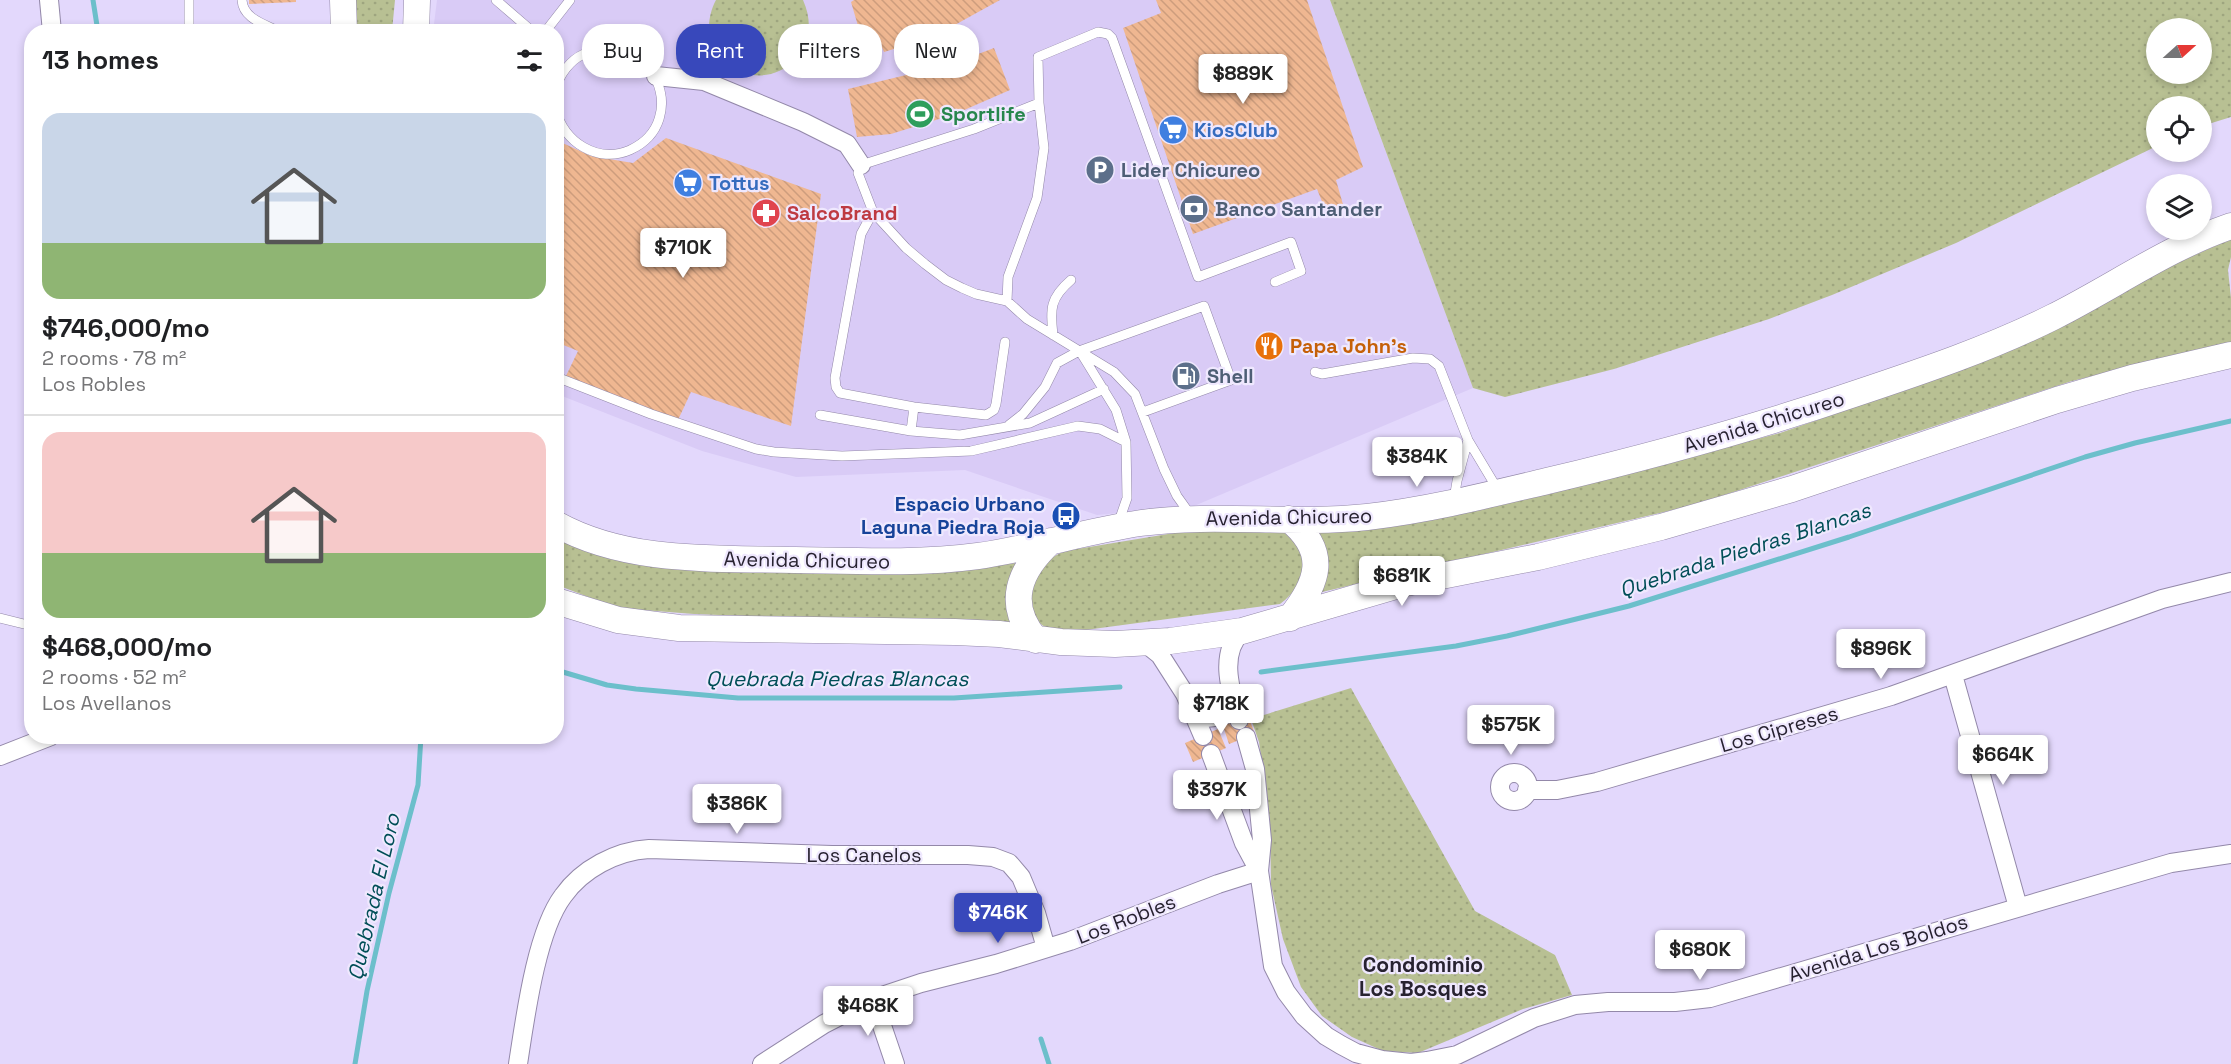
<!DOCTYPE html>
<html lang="en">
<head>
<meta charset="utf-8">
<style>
	body { margin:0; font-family:"Space Grotesk",sans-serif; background:#f6f6f6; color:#202124; height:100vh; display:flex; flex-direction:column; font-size:22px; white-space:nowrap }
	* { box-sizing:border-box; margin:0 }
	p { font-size:20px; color:#757577 }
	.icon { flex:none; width:33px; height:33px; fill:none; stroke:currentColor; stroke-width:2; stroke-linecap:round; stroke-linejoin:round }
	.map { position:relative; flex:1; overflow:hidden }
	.side { position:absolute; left:24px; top:24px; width:540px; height:720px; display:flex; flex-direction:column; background:#fff; border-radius:24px; box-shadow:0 3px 9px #0003 }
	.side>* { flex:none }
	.banner { position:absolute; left:582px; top:24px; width:570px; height:54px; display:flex; gap:12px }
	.needle { width:39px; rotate:69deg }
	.controls { position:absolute; left:2146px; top:18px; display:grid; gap:12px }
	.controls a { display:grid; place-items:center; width:66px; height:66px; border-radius:50%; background:#fff; box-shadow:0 3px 9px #0003; font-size:30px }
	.price { position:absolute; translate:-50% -51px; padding:0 14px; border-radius:6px; background:#fff; color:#222; font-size:20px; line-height:39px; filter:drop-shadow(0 2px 3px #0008) }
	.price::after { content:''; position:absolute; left:50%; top:36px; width:18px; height:14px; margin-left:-9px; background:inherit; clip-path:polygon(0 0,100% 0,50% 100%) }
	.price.active { background:#3848bb; color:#fff }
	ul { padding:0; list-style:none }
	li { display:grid; align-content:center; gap:12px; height:318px; padding:0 18px }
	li+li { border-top:2px solid #e0e0e0 }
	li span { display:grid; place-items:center; height:186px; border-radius:18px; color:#555 }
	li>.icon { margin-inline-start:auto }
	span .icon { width:108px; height:108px; fill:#fffc; stroke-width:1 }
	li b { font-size:26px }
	h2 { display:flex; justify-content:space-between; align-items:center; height:72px; padding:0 18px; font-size:26px }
	.tag { padding:0 21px; border-radius:24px; background:#fff; box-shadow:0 3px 9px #0003; font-size:21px; line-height:54px }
	.tag.active { background:#3848bb; color:#fff }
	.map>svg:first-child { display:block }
	.built { fill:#d9cbf6 }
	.green { fill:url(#green-dots); fill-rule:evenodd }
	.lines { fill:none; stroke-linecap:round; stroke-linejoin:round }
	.stream { stroke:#6cbfcb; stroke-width:5 }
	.building { fill:url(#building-back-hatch) }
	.lane-casing { stroke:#9388a9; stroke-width:10 }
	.street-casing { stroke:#9388a9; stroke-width:20 }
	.secondary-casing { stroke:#9388a9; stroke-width:27 }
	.lane { stroke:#fff; stroke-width:9 }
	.street { stroke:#fff; stroke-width:18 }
	.secondary { stroke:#fff; stroke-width:26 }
	.labels { text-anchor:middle; stroke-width:4.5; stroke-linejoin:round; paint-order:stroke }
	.leisure-label { font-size:20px; font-weight:bold; fill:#27864d; stroke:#efe8fe; text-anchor:start }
	.shop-label { font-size:20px; font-weight:bold; fill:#366cbe; stroke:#efe8fe; text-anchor:start }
	.service-label { font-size:20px; font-weight:bold; fill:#4e5e75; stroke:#efe8fe; text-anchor:start }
	.health-label { font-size:20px; font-weight:bold; fill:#be3a42; stroke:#efe8fe; text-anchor:start }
	.food-label { font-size:20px; font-weight:bold; fill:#c56008; stroke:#efe8fe; text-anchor:start }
	.street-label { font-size:20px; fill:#272230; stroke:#efe8fe }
	.transit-label { font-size:20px; font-weight:bold; fill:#164399; stroke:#efe8fe; text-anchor:end }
	.water-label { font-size:21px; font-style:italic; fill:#004e57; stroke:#efe8fe }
	.neighbourhood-label { font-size:21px; font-weight:bold; fill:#272230; stroke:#efe8fe }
</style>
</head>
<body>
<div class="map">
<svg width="2231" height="1064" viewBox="0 0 2231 1064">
	<defs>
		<pattern id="green-dots" width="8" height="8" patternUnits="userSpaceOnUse" patternTransform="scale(1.5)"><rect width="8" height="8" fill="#b8c093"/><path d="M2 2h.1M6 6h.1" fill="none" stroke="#9ea57f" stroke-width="1.8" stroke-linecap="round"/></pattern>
		<pattern id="building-back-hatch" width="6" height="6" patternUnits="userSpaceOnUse" patternTransform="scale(1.5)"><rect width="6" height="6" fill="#efb791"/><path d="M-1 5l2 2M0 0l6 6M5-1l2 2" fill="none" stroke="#cd9d7d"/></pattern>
	</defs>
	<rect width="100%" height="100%" fill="#e3d8fc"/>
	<path class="built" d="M437 0H1330L1473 388 1194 506 1097 515 965 470 796 477 702 451 557 394 556 32H433Z"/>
	<path class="green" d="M355 0H395L392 31H356Z
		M716 0H803C831 62 751 106 715 49 706 34 708 15 716 0Z
		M1330 0H2231V117L2202 126V106H2157V146L1956 243 1832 295 1769 319 1614 369 1505 397 1473 388ZM2157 28H2202V74H2157Z
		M2231 239V257L2228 270 2231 298V343L2072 381 1694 505 1322 592 1319 588 1311 532 1663 464 1780 433 1947 375 2052 332 2147 276Z
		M1274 527C1312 544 1312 581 1280 604L1063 633C1038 629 1029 616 1030 591 1031 587 1030 581 1032 578 1039 565 1053 556 1065 551L1174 533Z
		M556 534 574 544 980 566 1016 563 1014 626 694 614 617 608 557 585Z
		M1351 688 1475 911 1555 955 1572 995 1523 1009 1418 1053 1383 1051 1352 1037 1322 1016 1301 987 1283 939 1271 885 1270 821 1259 742 1251 719Z"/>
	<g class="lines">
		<path class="stream" d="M93 0 98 32
			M556 670 607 685 636 689 738 698H954L1120 687
			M1261 672 1456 646 1507 636 1629 606 1849 537 2085 457 2135 443 2231 421
			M1041 1039 1049 1064
			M355 1064 367 991 389 893 418 785 421 736"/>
	</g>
	<path class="building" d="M249 0H296V2L249 4Z
		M854 0H1000L933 37 884 52 876 33 861 36 851 2Z
		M1156 0H1307L1363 167 1336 180 1344 208 1327 214 1317 189 1193 234 1123 28 1161 13Z
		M994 48 1010 90 955 114 891 134 857 137 848 89 952 64Z
		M666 138 821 194 791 426 691 392 678 420 565 378 578 351 556 342V140L591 156 633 163Z
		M1248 716 1255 734 1229 744 1223 726Z
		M1218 729 1226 748 1193 762 1185 743Z"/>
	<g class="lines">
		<g class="lane-casing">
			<path id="lane" d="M189 0V32
				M242 0C243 19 265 24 280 32
				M496 0 533 32
				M545 32 570 0
				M556 89C559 75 570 60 584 54 651 23 694 121 630 150 598 164 563 142 556 110
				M1039 103 974 129 861 165 858 173 873 212 906 248 925 264 946 280 962 288 976 294 1007 301 1027 319 1114 372 1135 394 1164 469 1177 496 1192 517
				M873 212 861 234 835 378 836 387 840 393 914 407 986 415 994 410 996 404 1005 342
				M1007 301 1008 277 1037 198 1044 148 1039 103 1038 57 1098 32 1108 34 1112 38 1198 277 1291 242 1301 271 1275 282
				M1053 335C1050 309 1050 298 1071 280
				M1081 353 1116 410 1126 442 1127 498 1118 524
				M1315 372 1322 374 1413 358 1430 359 1439 366 1468 440 1498 490
				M556 373 559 378 651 414 756 449 774 452 842 456 971 451 1078 426 1100 429 1126 442
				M820 415 911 431 960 435 1030 423 1104 389
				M1009 425 1023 414 1045 387 1057 363 1079 351 1204 306 1231 380 1143 412
				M911 431 914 407
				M1454 499 1457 481 1468 440
				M0 618 32 626"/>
		</g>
		<g class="street-casing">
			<path id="street" d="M49 0 52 32
				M656 76 704 81 803 122 847 144 861 165
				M1145 643 1160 655 1185 694 1203 736
				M1953 675 2018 907
				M1195 716C1212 720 1223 717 1235 706
				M1239 720C1231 692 1218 654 1242 631
				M1246 737 1255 769 1262 840 1259 871 1273 966 1286 992 1304 1016 1326 1036 1341 1045 1356 1053 1382 1060 1411 1063 1427 1061 1457 1055 1534 1018 1575 1005 1608 1002H1675L1710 998 2171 863 2231 854
				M1211 754 1244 843 1259 871
				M0 756 51 736
				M1500 787a14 14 0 1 1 28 0a14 14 0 1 1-28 0Z
				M1527 790H1557L1597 782 1891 696 2162 599 2231 582
				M873 999 895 1064
				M518 1064C525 1019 536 932 563 896 582 869 616 851 649 849L832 855H968L993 857 1009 863 1021 877 1036 913 1046 948
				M762 1064 824 1024 873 999 921 983 996 964 1070 941 1218 884 1259 871"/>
		</g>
		<g class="secondary-casing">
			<path id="secondary" d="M343 0 344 32
				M416 32 417 0
				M1289 519C1329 552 1319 582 1290 618
				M556 524C628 564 716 558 795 560 856 561 918 564 978 556 1033 548 1086 531 1141 523 1216 513 1292 525 1367 517 1428 510 1488 495 1547 481 1652 456 1755 428 1857 393 1923 371 1991 348 2053 317 2113 287 2167 248 2231 226
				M556 601 618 620 679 628 955 632 999 634 1061 642 1115 644 1170 641 1242 631 1406 583 1538 557 1661 527 1792 489 2057 400 2132 378 2231 355
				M1036 640C1005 604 1019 570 1051 541"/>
		</g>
		<use href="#lane" class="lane"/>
		<use href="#street" class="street"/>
		<use href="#secondary" class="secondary"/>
	</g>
	<defs>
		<g id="stadium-disc" transform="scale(1.5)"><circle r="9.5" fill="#2e9e5b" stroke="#efe8fe"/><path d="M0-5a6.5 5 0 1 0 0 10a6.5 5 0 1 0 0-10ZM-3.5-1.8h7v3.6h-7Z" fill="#fff"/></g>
		<g id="supermarket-disc" transform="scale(1.5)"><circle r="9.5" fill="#3f7fe0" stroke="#efe8fe"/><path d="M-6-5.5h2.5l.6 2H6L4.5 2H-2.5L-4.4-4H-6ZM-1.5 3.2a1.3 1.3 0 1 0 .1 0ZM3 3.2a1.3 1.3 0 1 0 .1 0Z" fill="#fff"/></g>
		<g id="parking-disc" transform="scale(1.5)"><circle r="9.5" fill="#5c6f8a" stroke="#efe8fe"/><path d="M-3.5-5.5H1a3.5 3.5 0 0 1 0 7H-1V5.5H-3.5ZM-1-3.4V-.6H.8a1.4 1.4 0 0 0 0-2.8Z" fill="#fff"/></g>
		<g id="bank-disc" transform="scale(1.5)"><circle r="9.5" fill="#5c6f8a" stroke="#efe8fe"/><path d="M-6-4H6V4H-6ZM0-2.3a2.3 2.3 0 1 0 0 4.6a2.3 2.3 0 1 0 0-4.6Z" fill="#fff"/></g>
		<g id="pharmacy-disc" transform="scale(1.5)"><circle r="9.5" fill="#e0444e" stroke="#efe8fe"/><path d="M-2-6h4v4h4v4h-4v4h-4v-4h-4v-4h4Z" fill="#fff"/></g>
		<g id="restaurant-disc" transform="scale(1.5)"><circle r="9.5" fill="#e8710a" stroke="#efe8fe"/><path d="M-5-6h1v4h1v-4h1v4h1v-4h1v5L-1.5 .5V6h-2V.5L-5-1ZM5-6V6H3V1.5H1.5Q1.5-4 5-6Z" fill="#fff"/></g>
		<g id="fuel-disc" transform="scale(1.5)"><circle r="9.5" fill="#5c6f8a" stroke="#efe8fe"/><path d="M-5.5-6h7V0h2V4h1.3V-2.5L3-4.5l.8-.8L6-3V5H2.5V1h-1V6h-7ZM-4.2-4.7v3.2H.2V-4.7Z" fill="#fff"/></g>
		<g id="bus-disc" transform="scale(1.5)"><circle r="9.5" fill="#1a4fb4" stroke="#efe8fe"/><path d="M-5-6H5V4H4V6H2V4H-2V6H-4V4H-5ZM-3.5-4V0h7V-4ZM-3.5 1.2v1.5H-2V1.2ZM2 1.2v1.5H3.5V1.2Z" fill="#fff"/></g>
	</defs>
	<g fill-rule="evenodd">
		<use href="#stadium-disc" x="920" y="114"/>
		<use href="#supermarket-disc" x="1173" y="130"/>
		<use href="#parking-disc" x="1100" y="170"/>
		<use href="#supermarket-disc" x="688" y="183"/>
		<use href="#bank-disc" x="1194" y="209"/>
		<use href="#pharmacy-disc" x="766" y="213"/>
		<use href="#restaurant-disc" x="1269" y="346"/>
		<use href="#fuel-disc" x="1186" y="376"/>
		<use href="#bus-disc" x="1066" y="516"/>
	</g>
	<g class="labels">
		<g class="leisure-label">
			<text x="941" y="121">Sportlife</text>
		</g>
		<g class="shop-label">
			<text x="1194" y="137">KiosClub</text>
			<text x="709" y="190">Tottus</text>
		</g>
		<g class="service-label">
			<text x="1121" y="177">Lider Chicureo</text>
			<text x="1215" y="216">Banco Santander</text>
			<text x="1207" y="383">Shell</text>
		</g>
		<g class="health-label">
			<text x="787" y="220">SalcoBrand</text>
		</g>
		<g class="food-label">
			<text x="1290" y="353">Papa John's</text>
		</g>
		<g class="street-label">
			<text transform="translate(1764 422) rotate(-17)" y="7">Avenida Chicureo</text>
			<text transform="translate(1289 517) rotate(-1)" y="7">Avenida Chicureo</text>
			<text transform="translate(807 560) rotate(1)" y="7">Avenida Chicureo</text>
			<text transform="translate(1779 729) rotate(-16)" y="7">Los Cipreses</text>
			<text x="864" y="862">Los Canelos</text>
			<text transform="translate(1126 919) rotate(-21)" y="7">Los Robles</text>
			<text transform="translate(1878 948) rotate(-17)" y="7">Avenida Los Boldos</text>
		</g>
		<g class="transit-label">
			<text x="1045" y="511">Espacio Urbano<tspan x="1045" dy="23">Laguna Piedra Roja</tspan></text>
		</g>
		<g class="water-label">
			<text transform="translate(1745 550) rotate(-18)" y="7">Quebrada Piedras Blancas</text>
			<text x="837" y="686">Quebrada Piedras Blancas</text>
			<text transform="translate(374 897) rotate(-77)" y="7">Quebrada El Loro</text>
		</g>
		<g class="neighbourhood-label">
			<text x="1423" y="972">Condominio<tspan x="1423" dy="24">Los Bosques</tspan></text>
		</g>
	</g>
</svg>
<div class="controls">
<a><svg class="needle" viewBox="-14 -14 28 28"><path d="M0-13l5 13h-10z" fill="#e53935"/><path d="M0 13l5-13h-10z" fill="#757577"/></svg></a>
<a><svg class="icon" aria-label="locate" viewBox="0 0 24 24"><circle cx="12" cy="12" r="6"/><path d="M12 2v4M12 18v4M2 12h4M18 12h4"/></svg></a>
<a><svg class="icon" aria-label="layers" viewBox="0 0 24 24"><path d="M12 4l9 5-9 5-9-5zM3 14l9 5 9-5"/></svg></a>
</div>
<b class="price" style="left:1243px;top:105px">$889K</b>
<b class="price" style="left:683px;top:279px">$710K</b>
<b class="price" style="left:1417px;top:488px">$384K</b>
<b class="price" style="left:1402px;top:607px">$681K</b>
<b class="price" style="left:1881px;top:680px">$896K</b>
<b class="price" style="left:1221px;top:735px">$718K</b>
<b class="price" style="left:1511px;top:756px">$575K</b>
<b class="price" style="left:2003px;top:786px">$664K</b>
<b class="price" style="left:1217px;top:821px">$397K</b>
<b class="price" style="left:737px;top:835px">$386K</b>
<b class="price active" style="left:998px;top:944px">$746K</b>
<b class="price" style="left:1700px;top:981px">$680K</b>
<b class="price" style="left:868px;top:1037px">$468K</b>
<div class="banner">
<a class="tag">Buy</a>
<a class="tag active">Rent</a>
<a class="tag">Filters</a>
<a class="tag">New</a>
</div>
<section class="side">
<h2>13 homes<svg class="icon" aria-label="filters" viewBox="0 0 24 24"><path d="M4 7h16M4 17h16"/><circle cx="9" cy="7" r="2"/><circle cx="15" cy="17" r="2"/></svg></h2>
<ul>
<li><span style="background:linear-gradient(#c9d6e8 70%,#8fb573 0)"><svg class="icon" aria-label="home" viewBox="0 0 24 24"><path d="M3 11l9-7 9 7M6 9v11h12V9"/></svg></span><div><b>$746,000/mo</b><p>2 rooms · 78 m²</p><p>Los Robles</p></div></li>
<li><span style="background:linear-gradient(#f6c9c9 65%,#8fb573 0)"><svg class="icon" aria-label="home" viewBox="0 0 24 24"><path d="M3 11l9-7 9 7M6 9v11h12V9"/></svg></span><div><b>$468,000/mo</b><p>2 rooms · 52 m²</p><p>Los Avellanos</p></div></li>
</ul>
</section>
</div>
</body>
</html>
